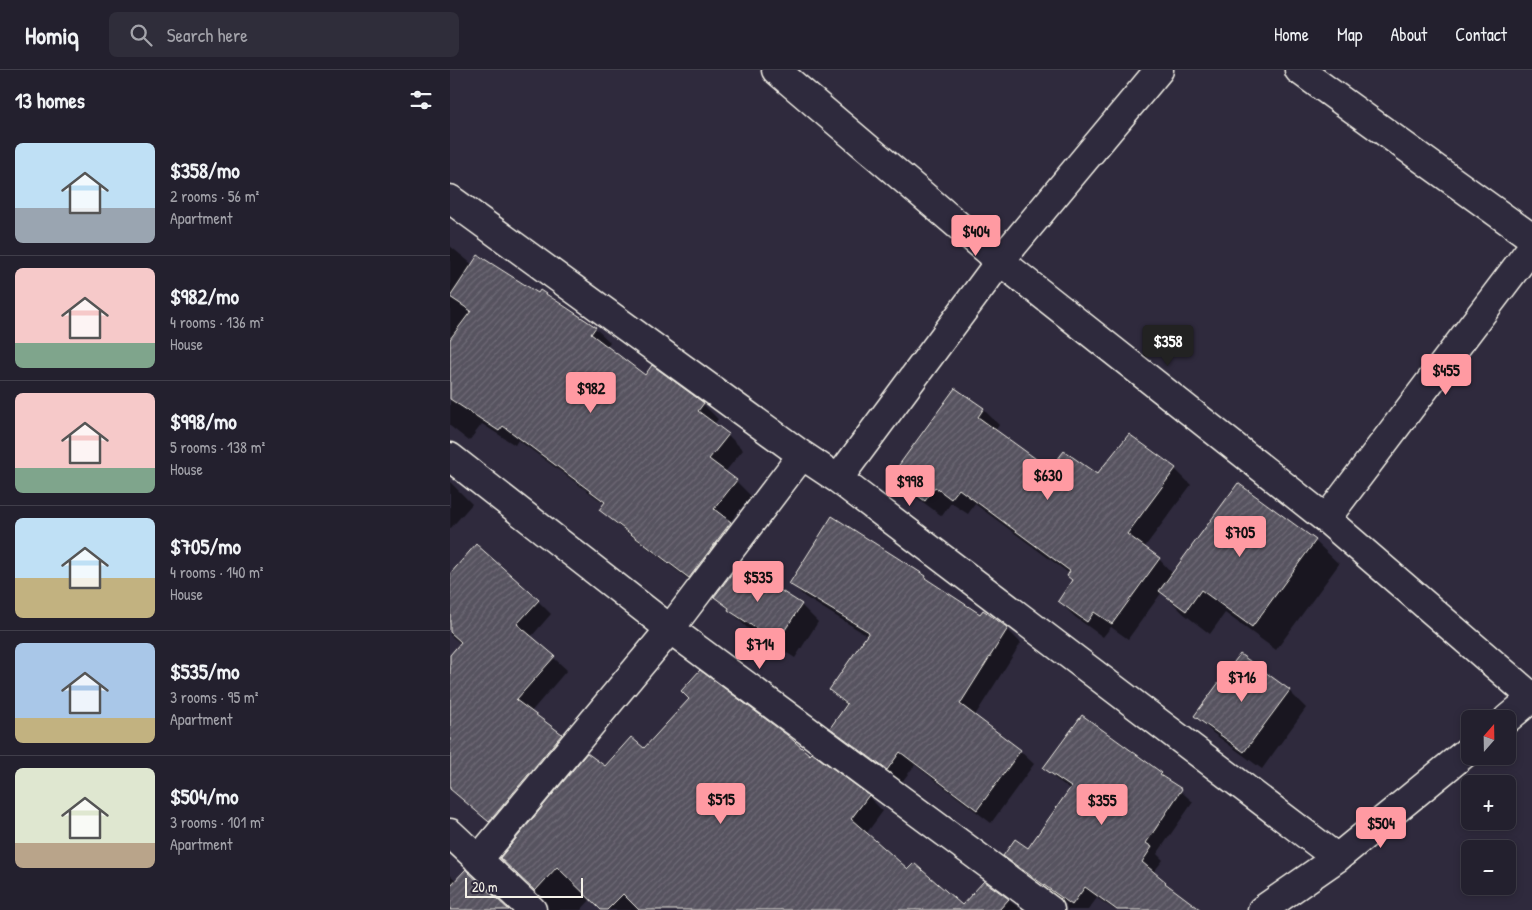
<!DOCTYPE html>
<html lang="en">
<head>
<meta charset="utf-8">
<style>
	body { margin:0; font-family:"Patrick Hand",sans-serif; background:#2f2d3a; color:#f1f3f6; height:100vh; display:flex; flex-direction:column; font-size:19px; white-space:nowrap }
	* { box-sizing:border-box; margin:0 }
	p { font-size:16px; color:#a3a3aa }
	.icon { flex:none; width:28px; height:28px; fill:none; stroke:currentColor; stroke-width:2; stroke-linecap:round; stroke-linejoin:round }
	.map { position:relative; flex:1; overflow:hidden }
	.drawer { display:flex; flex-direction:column; background:#23202e; width:450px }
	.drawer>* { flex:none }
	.needle { width:32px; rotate:20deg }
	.controls { position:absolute; left:1011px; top:640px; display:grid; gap:10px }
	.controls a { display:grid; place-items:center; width:55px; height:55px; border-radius:8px; background:#23202e; box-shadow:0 2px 8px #0003,0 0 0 1px #403e4a; font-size:25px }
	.scale { position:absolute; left:15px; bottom:12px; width:118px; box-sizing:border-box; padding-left:5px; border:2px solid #f4f1e8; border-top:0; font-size:14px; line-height:18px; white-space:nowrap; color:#f4f1e8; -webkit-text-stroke:4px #2f2a3d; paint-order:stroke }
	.price { position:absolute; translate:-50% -42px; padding:0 11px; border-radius:5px; background:#ff9aa2; color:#111; font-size:16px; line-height:32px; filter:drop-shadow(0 1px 2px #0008) }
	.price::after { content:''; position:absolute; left:50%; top:30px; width:15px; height:11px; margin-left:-8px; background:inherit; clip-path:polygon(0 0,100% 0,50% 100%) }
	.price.on { background:#222; color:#fff }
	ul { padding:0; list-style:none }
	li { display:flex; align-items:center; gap:15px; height:125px; padding:0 15px }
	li+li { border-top:1px solid #403e4a }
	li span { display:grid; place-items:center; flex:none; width:140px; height:100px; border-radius:8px; color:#555 }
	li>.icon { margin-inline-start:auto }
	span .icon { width:60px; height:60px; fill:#fffc; stroke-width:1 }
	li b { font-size:21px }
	h2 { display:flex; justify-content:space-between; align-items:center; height:60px; padding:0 15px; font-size:21px }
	header { display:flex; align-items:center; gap:30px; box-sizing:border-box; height:70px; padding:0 25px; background:#23202e; border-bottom:1px solid #403e4a }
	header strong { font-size:24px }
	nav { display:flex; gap:28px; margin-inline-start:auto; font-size:18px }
	.search { width:350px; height:45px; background:#2f2d3a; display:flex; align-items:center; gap:12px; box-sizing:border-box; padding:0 18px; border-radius:8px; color:#a3a3aa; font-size:19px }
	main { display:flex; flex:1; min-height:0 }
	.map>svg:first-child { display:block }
	.shadow { fill:#0007 }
	.building { fill:url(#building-hatch); stroke:#f4f1e8 }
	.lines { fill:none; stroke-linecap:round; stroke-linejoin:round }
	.minor-casing { stroke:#f4f1e8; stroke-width:31 }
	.minor { stroke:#2f2a3d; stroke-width:28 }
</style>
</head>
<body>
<header>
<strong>Homiq</strong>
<div class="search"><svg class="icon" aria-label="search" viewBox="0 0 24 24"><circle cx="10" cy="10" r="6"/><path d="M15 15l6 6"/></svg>Search here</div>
<nav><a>Home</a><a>Map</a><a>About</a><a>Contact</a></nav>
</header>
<main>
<section class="drawer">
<h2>13 homes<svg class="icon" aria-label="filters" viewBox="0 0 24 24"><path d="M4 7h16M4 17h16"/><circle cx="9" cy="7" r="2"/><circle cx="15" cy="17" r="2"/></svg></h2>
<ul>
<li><span style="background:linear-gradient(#bfe0f5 65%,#9aa5b1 0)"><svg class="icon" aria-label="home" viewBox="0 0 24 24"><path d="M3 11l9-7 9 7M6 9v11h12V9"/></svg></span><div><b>$358/mo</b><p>2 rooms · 56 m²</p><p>Apartment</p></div></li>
<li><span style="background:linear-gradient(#f6c9c9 75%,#7fa58c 0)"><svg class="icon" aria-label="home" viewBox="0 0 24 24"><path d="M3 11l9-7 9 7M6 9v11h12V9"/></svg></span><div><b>$982/mo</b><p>4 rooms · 136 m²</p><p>House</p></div></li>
<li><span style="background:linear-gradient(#f6c9c9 75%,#7fa58c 0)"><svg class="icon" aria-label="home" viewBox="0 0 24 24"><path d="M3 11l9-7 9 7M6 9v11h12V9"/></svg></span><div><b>$998/mo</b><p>5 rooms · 138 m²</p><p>House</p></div></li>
<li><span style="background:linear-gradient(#bfe0f5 60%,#c2b280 0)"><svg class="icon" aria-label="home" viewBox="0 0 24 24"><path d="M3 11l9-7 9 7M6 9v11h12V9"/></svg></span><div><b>$705/mo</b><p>4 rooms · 140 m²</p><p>House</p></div></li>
<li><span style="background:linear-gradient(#a9c7e8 75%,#c2b280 0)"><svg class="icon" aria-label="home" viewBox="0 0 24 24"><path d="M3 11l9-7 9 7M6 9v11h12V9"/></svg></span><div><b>$535/mo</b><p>3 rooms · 95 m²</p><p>Apartment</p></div></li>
<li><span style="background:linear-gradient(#dfe7d0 75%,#b9a48a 0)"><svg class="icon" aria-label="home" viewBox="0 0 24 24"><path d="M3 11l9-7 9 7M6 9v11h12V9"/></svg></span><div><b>$504/mo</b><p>3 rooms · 101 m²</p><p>Apartment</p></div></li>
</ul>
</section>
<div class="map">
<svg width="1082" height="840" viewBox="0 0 1082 840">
	<defs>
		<pattern id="building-hatch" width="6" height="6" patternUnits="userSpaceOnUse" patternTransform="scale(1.25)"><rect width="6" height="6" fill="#56525f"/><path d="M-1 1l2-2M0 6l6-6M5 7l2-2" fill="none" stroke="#6f6b76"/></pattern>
	</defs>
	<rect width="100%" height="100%" fill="#2f2a3d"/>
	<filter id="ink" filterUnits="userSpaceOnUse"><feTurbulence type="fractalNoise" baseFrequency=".02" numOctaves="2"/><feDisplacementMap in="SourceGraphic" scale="10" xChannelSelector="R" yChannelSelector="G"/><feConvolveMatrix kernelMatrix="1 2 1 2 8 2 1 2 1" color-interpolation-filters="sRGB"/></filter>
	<g filter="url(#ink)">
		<path class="shadow" d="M0 176 23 195 88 225 145 258 160 272 156 277 196 306 203 297 253 334 268 349 264 355 278 365 293 380 275 402 286 411 301 426 280 452 295 468 255 522 166 454 151 440 155 434 68 370 65 375 32 354 19 371 0 356Z
			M533 339 549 355 545 361 601 401 647 406 725 399 741 415 694 478 709 489 723 504 865 471 889 494 826 580 775 543 760 564 734 544 712 522 678 569 661 557 653 567 625 547 609 531 624 511 620 504 525 434 518 444 501 433 492 446 459 422 443 406Z
			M0 412 22 434 0 459Z
			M0 506 88 531 101 544 81 567 117 600 80 643 111 665 124 679 53 764 0 717V613L11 574 0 565Z
			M475 507 482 514 531 546 533 542 557 559 571 573 524 647 570 681 584 694 541 753 465 695 451 713 395 672 382 658 397 636 381 620 418 566 355 527 341 514Z
			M266 526 351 535 368 552 345 588 296 557Z
			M839 621 856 638 812 699 763 663 746 646Z
			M632 646 711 704 743 732 707 784 713 790 703 803 748 840H665L647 828 638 840H617L616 834 566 797 555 786 578 780 620 719 606 709 594 697Z
			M194 680 360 687 418 726 433 741 416 764 458 801 512 837 534 812 572 840H153L141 829 131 840H98V836L95 830 66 803 155 698Z
			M0 805 7 811 57 840H0Z"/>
		<path class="building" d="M28 185 88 223 90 220 146 257 141 264 195 305 202 295 254 333 248 341 279 364 259 389 287 410 264 439 281 452 239 508 149 440 155 432 53 356 49 361 0 329V269L21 241 0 227Z
			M505 318 534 338 528 347 600 399 614 381 647 404 679 364 726 398 677 464 710 488 662 554 644 542 637 552 608 531 622 510 617 506 620 501 509 419 501 429 485 417 475 431 441 406Z
			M788 413 866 470 802 557 751 520 736 541 709 521Z
			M382 446 476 506 475 508 530 544 533 540 558 558 510 634 571 680 527 740 450 682 437 700 380 658 397 634 379 620 419 562 339 514Z
			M26 474 89 530 67 554 105 586 66 630 112 664 39 752 0 719V585L11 572 0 562V504Z
			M289 494 352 534 327 572 278 540 279 538 264 527Z
			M790 584 840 620 794 682 744 646Z
			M250 600 337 665 360 685 362 683 419 725 401 749 458 799 464 793 512 835 534 811 559 829 549 840H189L173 824 157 840H151L107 797 85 821 50 788 137 683 155 696 181 667 194 678 239 629 231 621Z
			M632 645 712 703 710 705 732 719 696 773 702 777 692 792 716 812 715 813 751 840H667L635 817 622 835 553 786 565 769 578 778 621 717 593 698Z
			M16 799 18 802 59 840H0V816Z"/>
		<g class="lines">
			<g class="minor-casing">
				<path id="minor" d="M326 0 550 191 876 449 1082 627
					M849 0 1082 168
					M0 129 352 385 388 409 887 788
					M0 387 220 559 600 840
					M388 409 550 191 709 0
					M876 449 1082 177
					M1057 649 1082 628
					M0 763 82 840
					M28 790 220 559 352 385
					M812 840 887 788 1020 679"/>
			</g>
			<use href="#minor" class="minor"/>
		</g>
	</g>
</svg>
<div class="controls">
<a><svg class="needle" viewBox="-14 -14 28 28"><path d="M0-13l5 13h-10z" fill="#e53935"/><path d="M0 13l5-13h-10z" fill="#a3a3aa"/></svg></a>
<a>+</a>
<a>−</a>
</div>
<div class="scale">20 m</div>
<b class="price" style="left:526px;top:187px">$404</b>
<b class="price on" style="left:718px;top:297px">$358</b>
<b class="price" style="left:996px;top:326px">$455</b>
<b class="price" style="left:141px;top:344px">$982</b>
<b class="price" style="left:598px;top:431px">$630</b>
<b class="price" style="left:460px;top:437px">$998</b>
<b class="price" style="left:790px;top:488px">$705</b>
<b class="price" style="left:308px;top:533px">$535</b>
<b class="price" style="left:310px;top:600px">$714</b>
<b class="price" style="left:792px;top:633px">$716</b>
<b class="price" style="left:271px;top:755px">$515</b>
<b class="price" style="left:652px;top:756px">$355</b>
<b class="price" style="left:931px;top:779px">$504</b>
</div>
</main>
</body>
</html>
